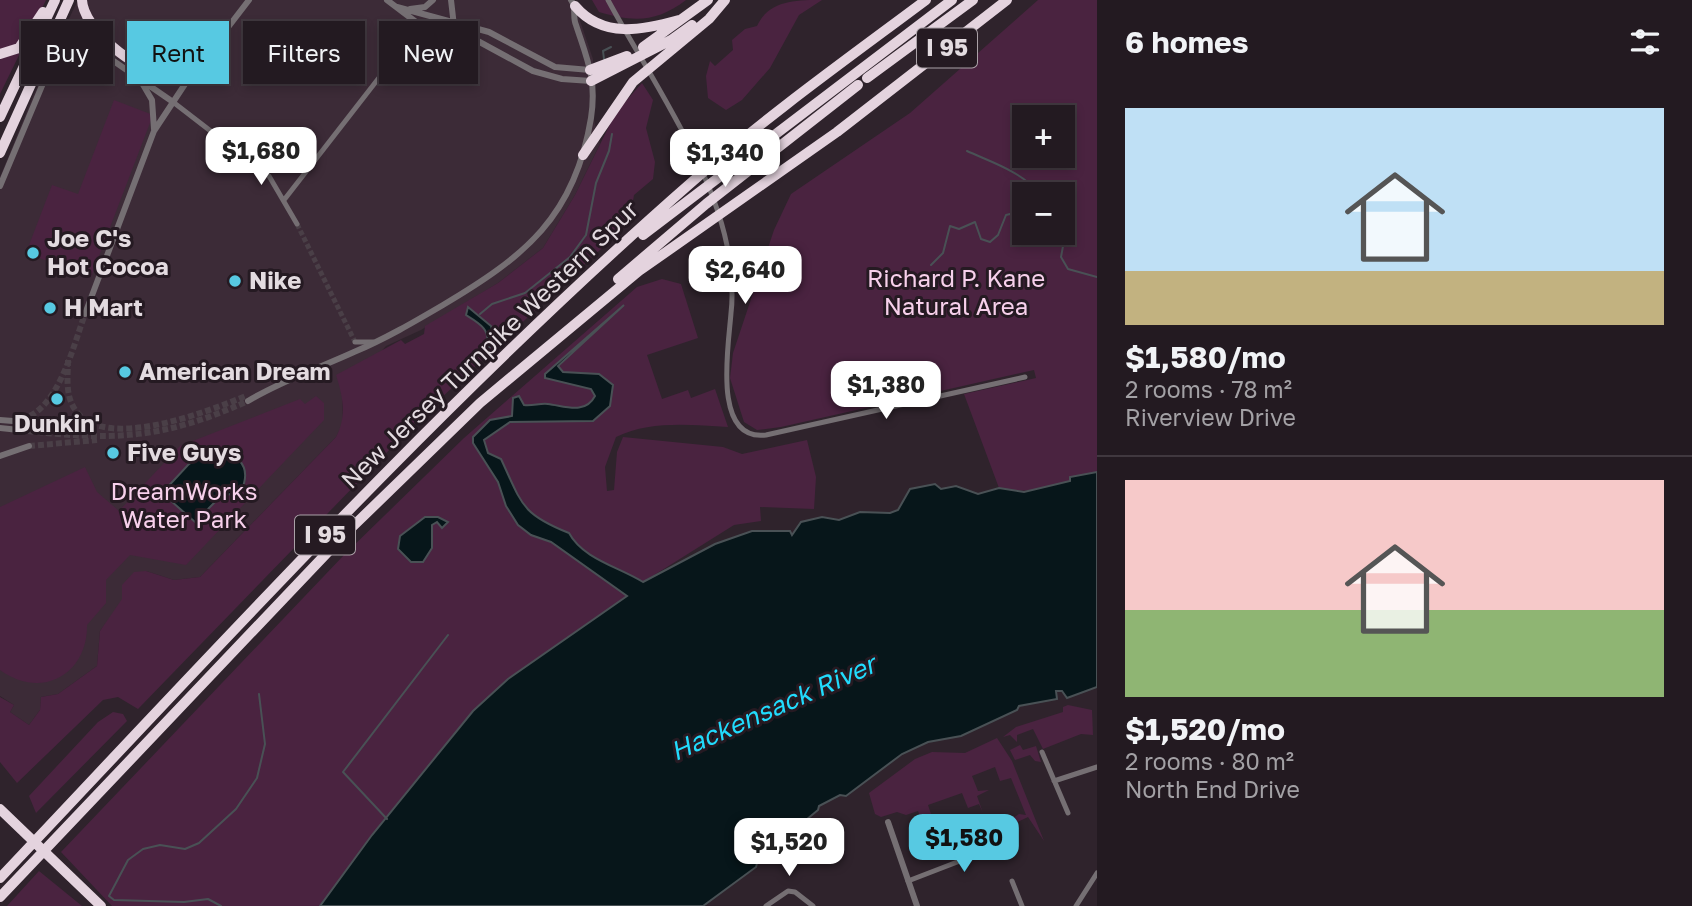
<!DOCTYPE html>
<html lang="en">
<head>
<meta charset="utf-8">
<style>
	body { margin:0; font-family:"Golos Text",sans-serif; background:#2b232a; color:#f1f3f6; height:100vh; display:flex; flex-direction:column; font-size:26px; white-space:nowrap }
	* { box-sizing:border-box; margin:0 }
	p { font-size:23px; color:#a3a1a5 }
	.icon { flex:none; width:38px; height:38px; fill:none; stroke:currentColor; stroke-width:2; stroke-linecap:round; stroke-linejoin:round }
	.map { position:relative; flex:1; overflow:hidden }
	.panel { display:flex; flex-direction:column; background:#231a21; width:595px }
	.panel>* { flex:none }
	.guide { position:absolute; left:21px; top:21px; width:665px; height:63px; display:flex; gap:14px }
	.tools { position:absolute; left:1012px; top:105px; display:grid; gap:14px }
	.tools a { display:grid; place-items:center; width:63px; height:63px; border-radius:0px; background:#231a21; box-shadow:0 4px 10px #0003,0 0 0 2px #40383f; font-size:35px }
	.price { position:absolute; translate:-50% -60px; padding:0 16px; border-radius:14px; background:#fff; color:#222; font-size:23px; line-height:46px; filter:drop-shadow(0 2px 4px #0008) }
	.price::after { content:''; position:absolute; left:50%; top:42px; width:21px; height:16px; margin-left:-10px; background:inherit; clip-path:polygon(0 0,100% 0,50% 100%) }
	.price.selected { background:#57c9e2; color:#111 }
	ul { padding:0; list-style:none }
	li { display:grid; align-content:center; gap:14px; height:371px; padding:0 28px }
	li+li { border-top:2px solid #40383f }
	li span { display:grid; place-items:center; height:217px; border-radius:0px; color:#555 }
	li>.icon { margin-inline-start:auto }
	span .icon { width:126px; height:126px; fill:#fffc; stroke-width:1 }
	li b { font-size:30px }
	h2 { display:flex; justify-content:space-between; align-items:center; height:84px; padding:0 28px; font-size:30px }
	.pill { padding:0 24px; border-radius:0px; background:#231a21; box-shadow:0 4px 10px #0003,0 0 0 2px #40383f; font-size:24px; line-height:63px }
	.pill.selected { background:#57c9e2; color:#111 }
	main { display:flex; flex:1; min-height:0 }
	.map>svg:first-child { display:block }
	.built { fill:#3c2b37 }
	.green { fill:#4a2340; fill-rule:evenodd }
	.water { fill:#07161a; stroke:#495155; stroke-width:2 }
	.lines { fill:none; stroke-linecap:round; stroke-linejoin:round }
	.stream { stroke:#495155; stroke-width:2 }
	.minor-tunnel { stroke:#4a3f47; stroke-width:5; stroke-dasharray:5 2.5; stroke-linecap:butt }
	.tertiary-tunnel { stroke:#4a3f47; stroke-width:6; stroke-dasharray:6 3; stroke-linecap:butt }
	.minor { stroke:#756f73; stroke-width:5 }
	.tertiary { stroke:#756f73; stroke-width:6 }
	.motorway { stroke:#e4d3de; stroke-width:10 }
	.poi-dot { fill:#57c9e2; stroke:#251a22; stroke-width:2.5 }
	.labels { text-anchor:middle; stroke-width:6; stroke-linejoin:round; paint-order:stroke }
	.shield { fill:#251a22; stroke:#aaa1a7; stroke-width:2 }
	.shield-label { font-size:23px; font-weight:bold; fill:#e3dbe0 }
	.poi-label { font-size:24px; font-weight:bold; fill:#e3dbe0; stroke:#251a22; text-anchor:start }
	.park-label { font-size:24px; fill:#f7d0eb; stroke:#251a22 }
	.street-label { font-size:24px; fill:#e3dbe0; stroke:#251a22 }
	.water-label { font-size:26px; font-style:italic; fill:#21dbfc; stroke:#251a22 }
</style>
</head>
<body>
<main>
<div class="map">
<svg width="1097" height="906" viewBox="0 0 1097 906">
	<rect width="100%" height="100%" fill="#2f232c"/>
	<path class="built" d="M78 0H573L593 59 594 120 600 144 575 195 543 248 498 283 421 330 386 346 342 395 343 423 336 437 200 577 174 580 146 571 100 631 97 666 58 694 41 697 40 710 29 725 10 712 14 705 0 696V177L40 79Z"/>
	<path class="green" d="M0 0H46L0 94Z
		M592 0H686C656 23 633 22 599 12Z
		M822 0 799 15 770 68 742 100 726 110 708 98 706 76 710 61 715 66 733 50 732 40 745 29 757 26C769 0 796 0 822 0Z
		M1038 0H1097V472L1070 477 1071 481C1045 490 1026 493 999 488L964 394 1036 378 1034 370 781 427 757 430 744 422 730 378 733 353 774 230 791 194 910 113ZM1024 117H1062V156H1024ZM1024 194H1062V233H1024Z
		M642 83 653 100 646 128 655 162 653 179 634 195 629 223 424 414 138 709 118 697 103 700 17 783 0 762V697L14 705 10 712 29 725 40 710 41 697 58 694 97 666 100 631 122 599V585L134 572 146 571 174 580 200 577 336 437C347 416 343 397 336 375L401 340 405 344 424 334 425 326 498 283 543 248 575 195 616 112Z
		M114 100 153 115 91 277 26 253 52 185 78 194Z
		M662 279 681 284 698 338 647 355 662 399 688 390 691 398 715 389 728 427C691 425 651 420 616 437L605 467 607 491 614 490 617 452 623 437 723 447 742 454 807 440 816 477 814 509 760 507 761 521 734 525 643 582 617 605 508 679 473 711 372 835 320 906H112L61 852 344 555 464 438 637 287Z
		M316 396 324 403V420L186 565 130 555 106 580V603L87 625C88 673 43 701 0 670V507L85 467 97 492 119 511 180 446 300 399 305 404Z
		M1068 705 1092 710 1093 735 1081 734 1043 749 1033 729 1017 735V742L1010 735 1003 737 1016 727 1063 712V707Z
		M113 712 123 714 127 721 36 813 29 796 98 722Z
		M997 738 1012 761 1044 841 1028 817 1009 826 1007 822 1019 814 1026 815 1011 778 1000 781 995 767 972 776 978 791 989 790 977 796 983 813 979 804 968 808 962 793 928 805 933 820 923 824 918 811 906 815 897 812 881 817 875 814 869 793 915 759 932 752 965 753Z
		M1020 745 1023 750 1036 746 1041 762 1035 761 1030 755 1015 760 1010 750Z
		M39 871 82 906H7Z"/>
	<path class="water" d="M624 305 558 366 563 372 599 374 613 385 610 406 593 421 510 422 484 440 488 453 501 459C522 504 521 514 569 533 583 559 619 567 643 582L715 544 752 531H790L792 535 801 522 822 517 839 520 860 512 890 513 898 510 910 489 935 484 941 489 956 486 978 494 999 488 1024 492 1070 481V477L1097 472V687L1067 698 1062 691H1056L1057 699 1019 706 1017 710 961 736 928 742 902 754 846 796 840 795 819 806 818 810 758 860 756 867 703 906H320L372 835 473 711 508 679 627 596 551 542 531 535 518 525 506 506 498 482 473 443V437L490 420 512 416 513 398 519 396 524 405C533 406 540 403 548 404 565 406 585 415 595 396L591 389 545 378V374Z
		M468 307 491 326 496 344 492 347H486C492 330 479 323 466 315Z
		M208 449C234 450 254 464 241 491L220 497 195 522 162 493 188 465Z
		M425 517H438L448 522 442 528 437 522 432 525V548L423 562H411L398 549 400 536Z"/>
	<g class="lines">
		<path class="stream" d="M604 59 603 51 611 47
			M967 151C991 162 1023 172 1039 194
			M1062 230 1064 241 1061 257 1068 269 1097 277
			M931 265 943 253 950 226 959 229 975 222 981 239 990 242 998 235 1006 215 1010 214 1024 226
			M480 314 492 304 525 293 570 257 586 235 596 183 609 151 612 134
			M387 819 343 772 448 635
			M221 906 208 899 184 902 114 900 109 896 128 860 143 849 160 845 185 849 199 843 236 809 257 778 265 744 259 694"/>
		<path class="minor-tunnel" d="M297 224 355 342"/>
		<path class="tertiary-tunnel" d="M68 360C68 376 65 393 74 408 102 454 208 411 246 396
			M13 421C57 418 72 349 85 314
			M19 430C113 441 161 440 248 401
			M29 446 97 440"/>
		<path class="minor" d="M608 0C650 78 721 178 730 265 732 281 733 297 731 313 729 343 711 442 766 435L1025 377
			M173 102 269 176 297 224
			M284 200 420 25
			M355 342H373
			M1042 752 1068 813
			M1054 781 1097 767
			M908 881 965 859 1005 837
			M1012 881 1022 906
			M766 906 788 891 795 892 813 906
			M1076 906 1097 873"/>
		<path class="tertiary" d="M387 0 420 25 476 40 533 71 562 79 591 81
			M451 0 454 26
			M397 7 489 32 555 67 590 70
			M410 9 425 7 433 0
			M142 83 152 100 154 129
			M0 186 54 57C63 45 74 39 89 44L173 102
			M85 314 154 131 189 78 249 0
			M248 401C281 381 319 368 354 352 385 339 414 322 443 305 524 257 575 217 591 118 597 79 587 59 576 25 572 16 577 8 571 0
			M0 420 13 421
			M0 428 19 430
			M0 456 29 446
			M888 822 917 906"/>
		<path class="motorway" d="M82 0C83 28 135 72 163 72 180 72 194 61 208 53
			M575 6C603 39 643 30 679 20
			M643 47 708 0
			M0 54 19 48 43 12
			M590 70 627 56
			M867 78 973 0
			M591 81 671 40 692 25
			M0 117 55 0
			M0 153 69 0
			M583 155 633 82 709 19 725 0
			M643 235 952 0
			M618 279 706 204 858 85
			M0 809 101 906
			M0 878C225 640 446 397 693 181 767 116 847 59 926 0
			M0 897 344 535 480 403 639 271 837 132 1007 0"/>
	</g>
	<g class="poi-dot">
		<circle cx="33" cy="253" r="7"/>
		<circle cx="235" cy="281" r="7"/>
		<circle cx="50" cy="308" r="7"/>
		<circle cx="125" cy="372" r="7"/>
		<circle cx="57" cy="399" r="7"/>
		<circle cx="113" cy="453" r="7"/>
	</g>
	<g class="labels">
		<g class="shield">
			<rect x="917" y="28.5" width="60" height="39" rx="5"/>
			<rect x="295" y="515.5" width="60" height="39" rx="5"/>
		</g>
		<g class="shield-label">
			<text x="947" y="56">I 95</text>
			<text x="325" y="543">I 95</text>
		</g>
		<g class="poi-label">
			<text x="47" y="247">Joe C's<tspan x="47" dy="28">Hot Cocoa</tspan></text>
			<text x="249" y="289">Nike</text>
			<text x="64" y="316">H Mart</text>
			<text x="139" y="380">American Dream</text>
			<text x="57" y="432" text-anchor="middle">Dunkin'</text>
			<text x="127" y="461">Five Guys</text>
		</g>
		<g class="park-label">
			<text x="956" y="287">Richard P. Kane<tspan x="956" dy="28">Natural Area</tspan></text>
			<text x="184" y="500">DreamWorks<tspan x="184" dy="28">Water Park</tspan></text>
		</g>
		<g class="street-label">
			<text transform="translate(490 345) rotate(-44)" y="8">New Jersey Turnpike Western Spur</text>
		</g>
		<g class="water-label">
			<text transform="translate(773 708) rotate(-24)" y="9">Hackensack River</text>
		</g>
	</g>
</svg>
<div class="tools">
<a>+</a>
<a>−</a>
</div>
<b class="price" style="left:261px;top:187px">$1,680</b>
<b class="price" style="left:725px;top:189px">$1,340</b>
<b class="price" style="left:745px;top:306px">$2,640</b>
<b class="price" style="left:886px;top:421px">$1,380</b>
<b class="price selected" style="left:964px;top:874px">$1,580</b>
<b class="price" style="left:789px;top:878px">$1,520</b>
<div class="guide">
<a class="pill">Buy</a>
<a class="pill selected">Rent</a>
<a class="pill">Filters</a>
<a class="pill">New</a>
</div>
</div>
<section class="panel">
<h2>6 homes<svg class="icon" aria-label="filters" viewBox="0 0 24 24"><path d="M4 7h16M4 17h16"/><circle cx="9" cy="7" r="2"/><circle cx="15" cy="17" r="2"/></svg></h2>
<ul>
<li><span style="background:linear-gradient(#bfe0f5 75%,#c2b280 0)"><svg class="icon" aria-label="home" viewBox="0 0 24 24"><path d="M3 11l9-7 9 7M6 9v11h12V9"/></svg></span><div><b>$1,580/mo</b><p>2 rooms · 78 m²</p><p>Riverview Drive</p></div></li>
<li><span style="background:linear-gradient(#f6c9c9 60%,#8fb573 0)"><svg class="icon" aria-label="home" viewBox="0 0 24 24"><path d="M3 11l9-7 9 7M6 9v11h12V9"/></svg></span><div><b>$1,520/mo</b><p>2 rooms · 80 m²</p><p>North End Drive</p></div></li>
</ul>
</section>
</main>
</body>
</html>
